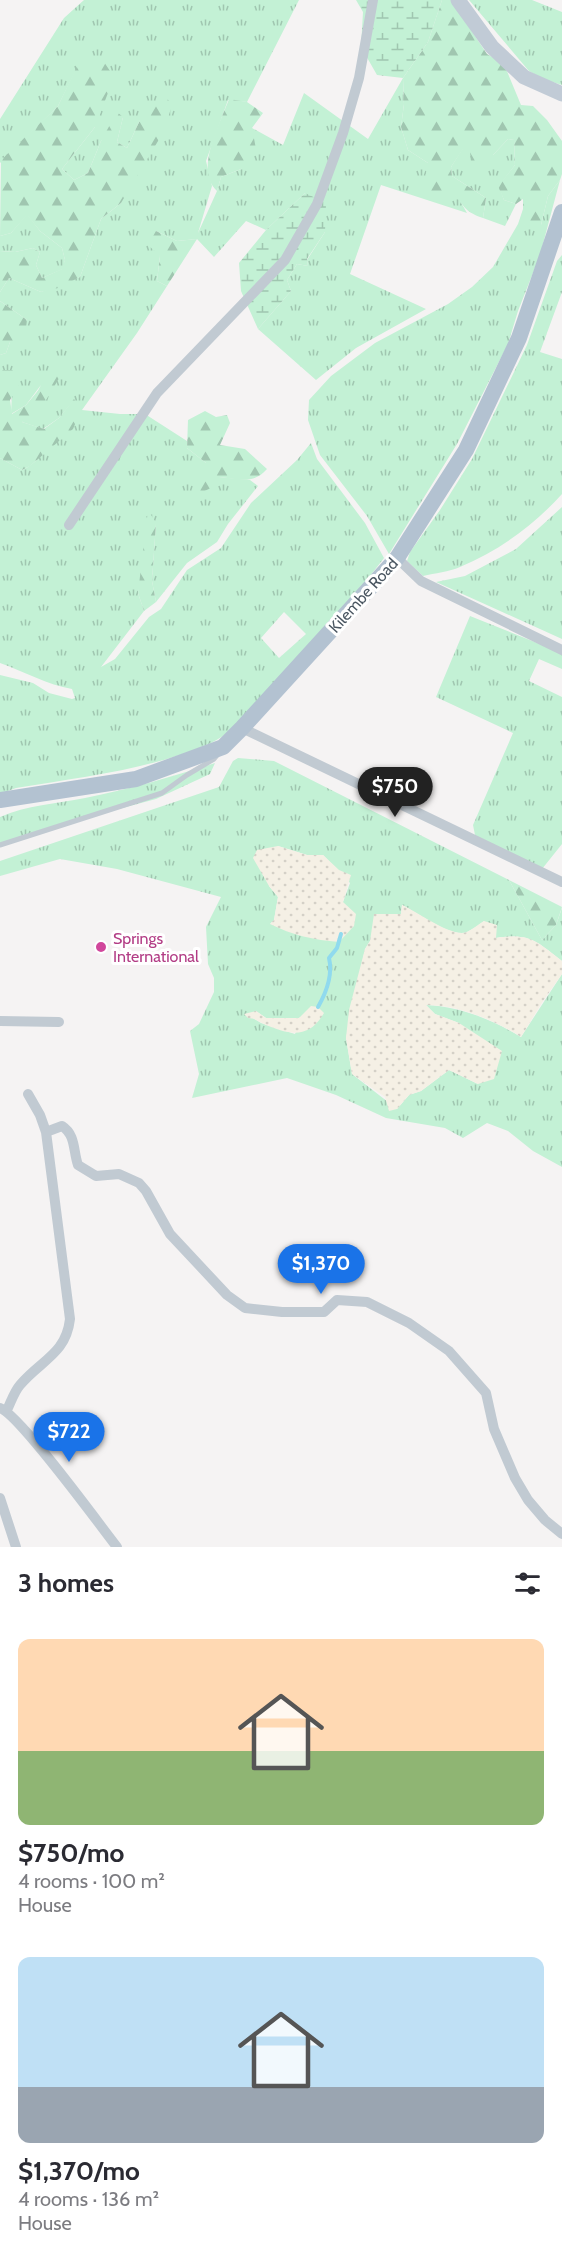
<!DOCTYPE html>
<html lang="en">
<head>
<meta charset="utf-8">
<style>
	body { margin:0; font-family:Cabin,sans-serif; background:#f2f2f3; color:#2b2b33; height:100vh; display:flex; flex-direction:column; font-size:22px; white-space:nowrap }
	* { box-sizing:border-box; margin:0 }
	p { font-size:20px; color:#7c7c81 }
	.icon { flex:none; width:33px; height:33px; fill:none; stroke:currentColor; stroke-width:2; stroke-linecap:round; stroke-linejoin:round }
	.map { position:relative; height:1547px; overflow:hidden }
	.sheet { display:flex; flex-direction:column; background:#fff; flex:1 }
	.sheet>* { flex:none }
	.price { position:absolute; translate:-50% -51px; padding:0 14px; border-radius:21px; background:#1a73e8; color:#fff; font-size:20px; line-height:39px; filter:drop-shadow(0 2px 3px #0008) }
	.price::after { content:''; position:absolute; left:50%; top:36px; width:18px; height:14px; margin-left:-9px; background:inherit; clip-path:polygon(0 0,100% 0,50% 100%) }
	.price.selected { background:#222; color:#fff }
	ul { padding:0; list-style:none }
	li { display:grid; align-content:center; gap:12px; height:318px; padding:0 18px }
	li span { display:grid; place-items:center; height:186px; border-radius:12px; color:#555 }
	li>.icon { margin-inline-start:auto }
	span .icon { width:108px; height:108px; fill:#fffc; stroke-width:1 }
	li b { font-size:26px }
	h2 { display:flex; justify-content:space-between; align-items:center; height:72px; padding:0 18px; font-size:26px }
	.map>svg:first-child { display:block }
	.grass { fill:url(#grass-tufts); fill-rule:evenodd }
	.forest { fill:url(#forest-firs) }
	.wetland { fill:url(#wetland-marsh) }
	.sand { fill:url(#sand-dots) }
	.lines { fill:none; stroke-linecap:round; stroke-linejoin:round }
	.stream { stroke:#90daee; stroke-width:4 }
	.lane { stroke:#c1cad2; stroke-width:5 }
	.street { stroke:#c1cad2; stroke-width:10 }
	.secondary { stroke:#c1cbd6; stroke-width:15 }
	.primary { stroke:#b3c2d1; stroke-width:16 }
	.hotel-dot { fill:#d1479c; stroke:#fff; stroke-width:2 }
	.labels { text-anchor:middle; stroke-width:6; stroke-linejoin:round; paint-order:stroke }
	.street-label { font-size:16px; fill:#4a5661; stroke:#fff }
	.hotel-label { font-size:16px; fill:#b23c85; stroke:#fff; text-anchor:start }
</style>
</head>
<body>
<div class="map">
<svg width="562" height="1547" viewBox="0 0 562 1547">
	<defs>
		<pattern id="grass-tufts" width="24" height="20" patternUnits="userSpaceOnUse" patternTransform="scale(1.5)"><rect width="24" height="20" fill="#c3f1d5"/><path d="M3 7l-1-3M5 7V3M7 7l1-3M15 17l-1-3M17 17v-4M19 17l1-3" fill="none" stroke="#a0c6b0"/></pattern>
		<pattern id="forest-firs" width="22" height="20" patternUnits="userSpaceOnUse" patternTransform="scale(1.5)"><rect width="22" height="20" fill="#c3f1d5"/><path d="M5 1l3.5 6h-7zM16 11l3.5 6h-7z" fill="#a0c6b0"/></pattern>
		<pattern id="wetland-marsh" width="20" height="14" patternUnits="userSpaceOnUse" patternTransform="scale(1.5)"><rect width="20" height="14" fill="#c3f1d5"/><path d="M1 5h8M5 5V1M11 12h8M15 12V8" fill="none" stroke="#a0c6b0"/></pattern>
		<pattern id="sand-dots" width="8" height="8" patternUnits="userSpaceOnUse" patternTransform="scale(1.5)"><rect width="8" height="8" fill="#f5f0e5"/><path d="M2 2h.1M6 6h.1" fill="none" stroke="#d4d0c7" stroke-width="1.8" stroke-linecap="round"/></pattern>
	</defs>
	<rect width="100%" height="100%" fill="#f5f3f3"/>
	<path class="grass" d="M84 0H299L247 102 228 100 206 161 212 186 198 233 217 191 221 177 241 169 252 128 283 145 304 93 368 139 403 78 404 104 401 127 408 150 428 163 459 199 467 213 381 185 350 274 426 309 356 348 316 380 258 329 291 291 287 280 297 264 308 266 307 260 325 232 305 193 266 230 246 221 214 257 197 239 177 241 156 231 160 256 157 281 167 286 137 333 82 410 120 414H145L187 441V448L206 463 219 477 250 480 258 486 228 524 217 542 187 563 156 602 152 581 156 523 138 593 144 611 101 667 115 659 149 617 161 609 187 570 221 548 251 503 297 460 311 443 317 459 365 523 384 558C339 615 296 681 237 725 229 731 220 739 211 743 150 770 81 777 16 788L0 794V675L33 683 49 693 72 699 75 698 72 689C48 685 23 671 0 663V458L22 470C48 459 60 423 74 400L59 418 43 429 22 422 41 385 26 405 11 414 13 370H0V355L6 353 10 342 27 320 0 301V292L9 278 41 292 80 277 101 219 121 203 140 120 127 148 117 142 123 117 101 141 88 173 74 180 62 169 95 127 81 60 58 106 0 163V119L64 18ZM284 612 306 634 279 658 261 638Z
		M469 0H532L562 12V85L543 79 529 71Z
		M508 139 514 140 515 165 499 186 504 200 516 204 505 226 483 218 486 198 452 176 451 167 463 148 493 155Z
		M560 180 540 255 518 311 508 344 457 444 389 554 367 516 320 455 308 420 309 400 331 376 375 343 448 304 472 287 493 267 518 224 523 209V224L541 225 548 196Z
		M27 214 40 231 62 248 65 260 63 269 42 278 36 265 40 252 33 248 15 252 0 251V236L11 233Z
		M562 255V292L540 352 562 359V494C533 526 500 550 460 567 449 572 435 573 423 576L407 561 410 552 440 510 472 459 527 345 557 261Z
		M562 507V639L436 582 465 576 516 549Z
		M470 616 562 653V669L539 659 529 681 562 697V844L538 874 475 835 473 825 513 733 436 697Z
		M238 758 274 761 509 880 542 940 556 925 562 908V961C536 941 530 933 496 938L484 921C479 925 473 929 467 932 451 938 418 913 402 905L401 914 370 941 365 949 346 1038 352 1074 397 1109 409 1095 421 1091 449 1070 478 1084 459 1023 435 1014 426 1005C459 1006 493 1020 521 1037L562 974V1167L533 1151 508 1131 487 1123 463 1138 445 1128 386 1118 336 1095 287 1078 192 1098 199 1074 190 1031 199 1024 214 992V978L208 964 206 927 221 897 117 869 60 859 0 876V861L219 787 233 761ZM278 846 307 855H323L350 883 343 902 270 924 274 920 278 897 269 886ZM256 1011 266 1018H299L303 1016 295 1034 261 1023 253 1018Z
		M215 763 210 774 156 799 100 814 0 847V817C27 805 56 804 85 798 129 789 172 777 215 763Z"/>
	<path class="forest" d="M442 0H451L487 54 504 64 521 105 533 106 547 120 562 141V174L560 180 548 196 541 225 532 228 523 224V199L516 204 504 200 498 186 515 165 514 140 508 139 493 155 480 165 471 162 470 151 463 149 451 167 452 176 486 198 483 218C462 211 465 205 450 190L433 196 424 183 428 163 408 150 401 127 404 104 403 78 428 42Z
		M100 56 114 77 95 127 62 169 74 180 88 173 101 141 117 112 123 117 117 142 127 148 140 120 163 93 172 105 164 131 121 203 101 219 80 277 58 288 41 292 9 278 0 292V251L15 252 33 248 40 252 36 265 42 278 62 269 65 260 62 248 40 231 27 215 11 233 0 236 1 160 58 106 80 60Z
		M229 99 247 102 263 113 252 128 256 149 241 169 221 177 217 191C194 170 220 124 229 99Z
		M156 231 177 241 197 239 167 286 157 281 160 256 148 245Z
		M0 301 27 320 25 331 20 340 10 342 6 353 0 355Z
		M66 357 67 365 43 405 22 422 44 429 59 418 74 399 81 410 73 429 30 466 22 470 0 458V370H13L19 386 10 400 12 414 26 405Z
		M205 411 216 417 227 415 230 423 220 445 245 449 267 469C253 485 239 479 219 477L213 487 196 495 192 481 206 463 187 448 188 420Z
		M148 510 156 523 152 581 156 602 144 611 138 593Z
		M509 880 562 907 556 925 542 940Z"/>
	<path class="wetland" d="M356 0H442L428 42 403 78 377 75 361 47 363 12Z
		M305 193 326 203 325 232 307 259 308 266 297 264 287 280 291 291 258 329 241 291 239 263 266 230Z"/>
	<path class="sand" d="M278 846 307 855H323L339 870 351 875 343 902 356 914 354 926 339 942C314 940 292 935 270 924L274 920 278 897 269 886 253 858 257 850Z
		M402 905C418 912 452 938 467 932 473 929 479 924 484 921L497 925 496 938C531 933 536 941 562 961V974L543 1001 521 1037C494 1020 459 1005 426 1005L435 1014 459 1023 502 1051 494 1079 478 1084 449 1070 421 1091 409 1095 397 1109 389 1111 385 1097 352 1074 346 1038 349 1010 365 949 370 941 374 914H401Z
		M311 1006 318 1007 324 1013C309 1039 290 1035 266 1025 259 1022 255 1018 248 1018L244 1014 256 1011 266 1018H299Z"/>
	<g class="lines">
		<path class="stream" d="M318 1007C326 993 333 975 329 958L337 948 341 934"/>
		<path class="lane" d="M0 845 162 793 187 775 214 759 219 753"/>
		<path class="street" d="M69 525 157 393 285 260 317 204 343 133 359 78 373 0
			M397 558 421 581 562 650
			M242 728 562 882
			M0 1021 59 1022
			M46 1132 62 1126C76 1135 73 1151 78 1165L96 1176 119 1174 139 1183 146 1191 170 1234 227 1295 245 1308 282 1312H324L337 1300 367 1302 409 1323 449 1351 486 1393 494 1429 515 1478 528 1500 545 1520 562 1534
			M0 1408C19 1414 99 1524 117 1547
			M7 1410C11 1402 14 1392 20 1385 41 1360 66 1354 70 1319L46 1132 40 1115 28 1094
			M0 1498 16 1547"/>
		<path class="secondary" d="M458 0 492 47 524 77 562 94"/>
		<path class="primary" d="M0 800 136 779 223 747 242 728 397 558 466 450 519 338 562 212"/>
	</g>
	<circle class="hotel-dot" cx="101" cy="947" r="6"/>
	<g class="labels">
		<g class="street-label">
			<text transform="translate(363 595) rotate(-48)" y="6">Kilembe Road</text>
		</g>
		<g class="hotel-label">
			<text x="113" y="944">Springs<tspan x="113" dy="18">International</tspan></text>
		</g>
	</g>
</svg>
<b class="price selected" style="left:395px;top:818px">$750</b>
<b class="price" style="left:321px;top:1295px">$1,370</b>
<b class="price" style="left:69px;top:1463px">$722</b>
</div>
<section class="sheet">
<h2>3 homes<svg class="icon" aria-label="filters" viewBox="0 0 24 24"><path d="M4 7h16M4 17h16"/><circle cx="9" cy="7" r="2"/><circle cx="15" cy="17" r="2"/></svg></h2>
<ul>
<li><span style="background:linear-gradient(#ffd9b3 60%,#8fb573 0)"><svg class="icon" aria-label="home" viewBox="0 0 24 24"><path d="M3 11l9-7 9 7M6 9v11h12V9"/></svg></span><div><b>$750/mo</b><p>4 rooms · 100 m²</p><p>House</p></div></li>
<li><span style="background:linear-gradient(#bfe0f5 70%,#9aa5b1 0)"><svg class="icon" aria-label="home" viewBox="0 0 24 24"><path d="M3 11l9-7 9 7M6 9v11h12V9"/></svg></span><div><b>$1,370/mo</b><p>4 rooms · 136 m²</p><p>House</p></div></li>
</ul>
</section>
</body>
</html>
